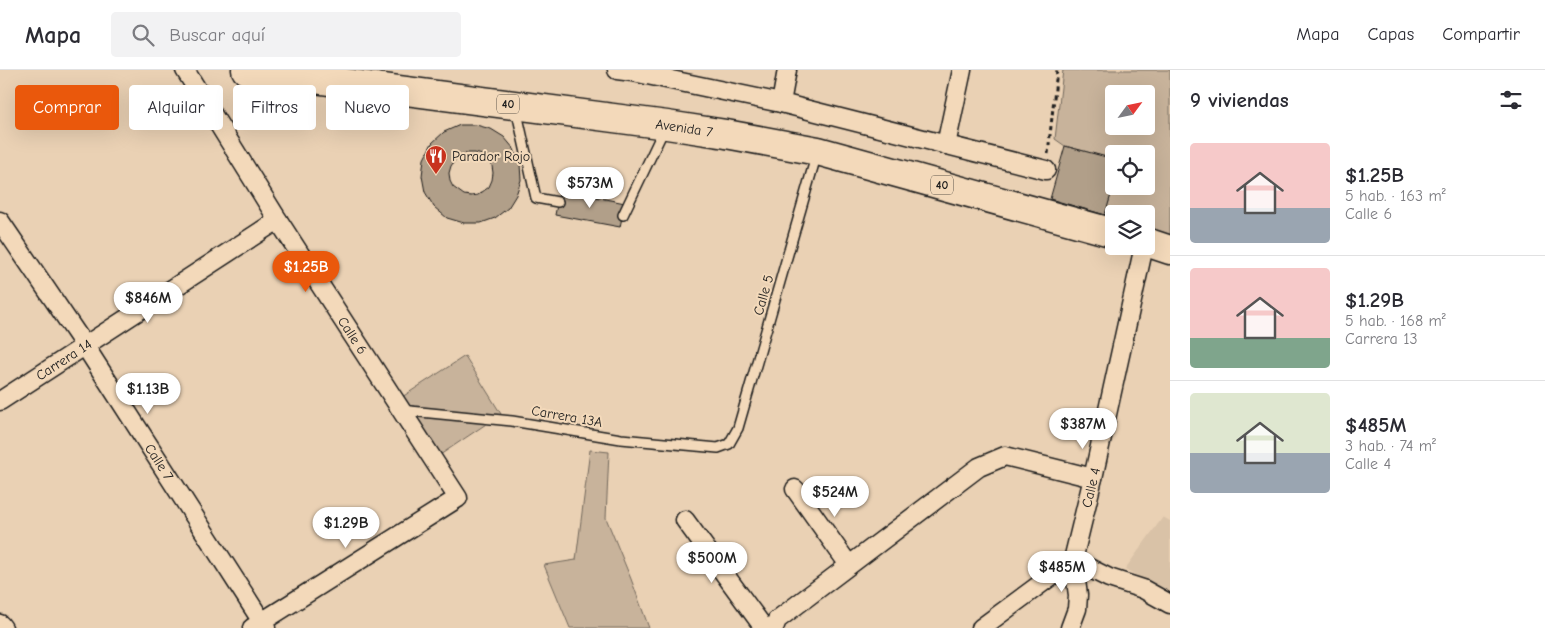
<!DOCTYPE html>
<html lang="es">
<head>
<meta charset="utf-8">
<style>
	body { margin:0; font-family:"Comic Neue",sans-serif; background:#f2f2f3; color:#2b2b33; height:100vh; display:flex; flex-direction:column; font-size:19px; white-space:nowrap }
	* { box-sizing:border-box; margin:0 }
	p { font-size:16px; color:#7c7c81 }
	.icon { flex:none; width:28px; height:28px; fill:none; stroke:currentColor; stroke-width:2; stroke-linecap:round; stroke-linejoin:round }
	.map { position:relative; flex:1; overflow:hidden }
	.sheet { display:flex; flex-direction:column; background:#fff; width:375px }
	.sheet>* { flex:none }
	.banner { position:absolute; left:15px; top:15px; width:475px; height:45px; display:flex; gap:10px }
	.needle { width:32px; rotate:57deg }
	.tools { position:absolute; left:1105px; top:15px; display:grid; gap:10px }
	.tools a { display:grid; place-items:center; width:50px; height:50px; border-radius:5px; background:#fff; box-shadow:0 5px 20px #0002; font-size:25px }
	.price { position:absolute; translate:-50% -42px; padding:0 11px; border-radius:18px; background:#fff; color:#222; font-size:16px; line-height:32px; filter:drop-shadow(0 1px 2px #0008) }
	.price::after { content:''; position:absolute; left:50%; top:30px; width:15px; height:11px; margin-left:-8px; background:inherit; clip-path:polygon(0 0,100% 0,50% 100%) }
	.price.selected { background:#ea580c; color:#fff }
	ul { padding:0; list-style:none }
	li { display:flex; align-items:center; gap:15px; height:125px; padding:0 20px }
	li+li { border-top:1px solid #e1e1e2 }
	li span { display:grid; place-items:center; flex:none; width:140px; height:100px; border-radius:5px; color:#555 }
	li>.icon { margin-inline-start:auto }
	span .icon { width:60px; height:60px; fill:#fffc; stroke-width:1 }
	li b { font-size:21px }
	h2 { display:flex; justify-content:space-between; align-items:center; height:60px; padding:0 20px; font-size:21px }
	.chip { padding:0 18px; border-radius:5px; background:#fff; box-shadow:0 5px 20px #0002; font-size:18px; line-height:45px }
	.chip.selected { background:#ea580c; color:#fff }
	header { display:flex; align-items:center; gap:30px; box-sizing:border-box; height:70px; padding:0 25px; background:#fff; border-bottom:1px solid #e1e1e2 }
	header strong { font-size:24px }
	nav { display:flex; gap:28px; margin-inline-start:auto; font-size:18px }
	.search { width:350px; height:45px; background:#f2f2f3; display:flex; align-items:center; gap:12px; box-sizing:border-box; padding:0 18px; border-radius:5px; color:#7c7c81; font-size:19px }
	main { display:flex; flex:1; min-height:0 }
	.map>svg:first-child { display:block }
	.built { fill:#d9c2a7 }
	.green { fill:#c8b39b; stroke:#72685c; fill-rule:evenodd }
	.building { fill:#b19f89; stroke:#1c1c1c; fill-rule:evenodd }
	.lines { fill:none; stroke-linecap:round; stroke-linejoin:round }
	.lane-casing { stroke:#1c1c1c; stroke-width:12 }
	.street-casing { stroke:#1c1c1c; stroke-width:21 }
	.primary-casing { stroke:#1c1c1c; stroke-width:31 }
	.path { stroke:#1c1c1c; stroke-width:3; stroke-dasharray:4 4; stroke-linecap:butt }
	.lane { stroke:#f3d9ba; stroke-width:9 }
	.street { stroke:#f3d9ba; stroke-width:18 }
	.primary { stroke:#f3d9ba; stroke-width:28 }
	.labels { text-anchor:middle; stroke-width:4; stroke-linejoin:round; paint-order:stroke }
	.shield { fill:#f3d9ba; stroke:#5c554b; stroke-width:1 }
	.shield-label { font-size:12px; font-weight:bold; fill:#1c1c1c }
	.street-label { font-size:14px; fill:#1c1c1c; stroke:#f3d9ba }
	.poi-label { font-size:14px; fill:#1c1c1c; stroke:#f3d9ba; text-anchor:start }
</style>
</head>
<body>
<header>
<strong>Mapa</strong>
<div class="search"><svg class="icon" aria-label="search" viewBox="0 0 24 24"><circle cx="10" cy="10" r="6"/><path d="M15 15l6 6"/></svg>Buscar aquí</div>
<nav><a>Mapa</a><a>Capas</a><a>Compartir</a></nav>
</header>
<main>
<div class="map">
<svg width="1170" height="558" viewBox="0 0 1170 558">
	<rect width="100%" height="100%" fill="#ead1b4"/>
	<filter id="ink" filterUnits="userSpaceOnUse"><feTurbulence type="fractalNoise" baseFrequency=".02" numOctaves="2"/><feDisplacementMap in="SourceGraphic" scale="10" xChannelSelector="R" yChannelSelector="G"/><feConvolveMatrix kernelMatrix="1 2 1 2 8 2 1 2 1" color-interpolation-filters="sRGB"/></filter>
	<g filter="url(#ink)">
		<path class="built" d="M1163 447 1170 451V525L1125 499Z"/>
		<path class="green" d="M1063 0H1170V165L1146 158V144H1114V148L1105 145 1114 114V116H1146V84H1114V89L1065 76 1055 69ZM1114 24H1146V56H1114Z
			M465 286 501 344 437 387 399 329Z
			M590 380 609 382 606 448 631 509 649 558H570L544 495 576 490Z"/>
		<path class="building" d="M460 55H476L491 59 504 67 514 79 520 94 521 110 516 125 508 138 495 148 481 153H464L447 148 434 137 425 122 422 106 424 89 432 73 444 62ZM467 83H475L482 85 488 90 492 96 493 103 492 110 489 117 478 125 471 126 464 125 453 117 450 111 449 103 451 96 455 90 460 85Z
			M1065 76 1114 89V114L1105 145 1050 129Z
			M560 120 625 133 620 157 555 145Z"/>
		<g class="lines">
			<g class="lane-casing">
				<path id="lane" d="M516 38 536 128 558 132
					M623 145 665 57
					M400 340 512 351 621 369 718 378 729 374 738 358 817 83"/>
			</g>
			<g class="street-casing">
				<g id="street">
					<path id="s1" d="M185 0 278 150 458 428 252 558"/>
					<path d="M617 0 633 2 781 33 1046 100"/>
					<path d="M781 33 787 0"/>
					<path d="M946 75 962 0"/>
					<path id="s2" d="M0 151 85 276 266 558"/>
					<path id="s3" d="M0 331 278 150"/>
					<path d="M795 419 849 495"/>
					<path d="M685 450 764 558"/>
					<path d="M1073 490 1109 508 1143 519 1170 534"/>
					<path d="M0 554 3 558"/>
					<path d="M774 558 777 550 979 397 1005 386 1093 408"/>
					<path id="s4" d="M981 558 1073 490 1093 408 1144 176"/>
					<path d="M1070 558 1077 539 1078 525 1073 490"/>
				</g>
			</g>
			<g class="primary-casing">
				<g id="primary">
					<path id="s5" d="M246 0 667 55 726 64 818 81 1114 163"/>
					<path d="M1146 172 1170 180"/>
				</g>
			</g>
			<path class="path" d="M1048 84 1057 0"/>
			<use href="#lane" class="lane"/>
			<use href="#street" class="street"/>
			<use href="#primary" class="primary"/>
		</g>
	</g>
	<defs>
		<g id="restaurant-pin" transform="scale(1.125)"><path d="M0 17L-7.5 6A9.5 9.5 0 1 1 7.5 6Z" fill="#c8321e" stroke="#f3d9ba"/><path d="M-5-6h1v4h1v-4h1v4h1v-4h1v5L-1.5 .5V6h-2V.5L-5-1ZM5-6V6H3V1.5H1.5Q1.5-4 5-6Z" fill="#fff"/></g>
	</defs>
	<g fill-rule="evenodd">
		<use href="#restaurant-pin" x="436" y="86"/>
	</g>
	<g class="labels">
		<g class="shield">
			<rect x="497" y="24.5" width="22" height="19" rx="4"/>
			<rect x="931" y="105.5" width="22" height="19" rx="4"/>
		</g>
		<g class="shield-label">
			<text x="508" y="38">40</text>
			<text x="942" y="119">40</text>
		</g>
		<g class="street-label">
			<text dy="5" stroke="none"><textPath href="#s5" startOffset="442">Avenida 7</textPath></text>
			<text transform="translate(763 225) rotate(-74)" y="5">Calle 5</text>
			<text dy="5" stroke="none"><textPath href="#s1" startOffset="314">Calle 6</textPath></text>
			<text dy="5" stroke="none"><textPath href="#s3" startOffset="76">Carrera 14</textPath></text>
			<text transform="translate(567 346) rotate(10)" y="5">Carrera 13A</text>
			<text dy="5" stroke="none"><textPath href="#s2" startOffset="289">Calle 7</textPath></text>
			<text dy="5" stroke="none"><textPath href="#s4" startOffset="189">Calle 4</textPath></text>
		</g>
		<g class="poi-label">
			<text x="452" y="91">Parador Rojo</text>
		</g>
	</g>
</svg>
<div class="tools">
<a><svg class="needle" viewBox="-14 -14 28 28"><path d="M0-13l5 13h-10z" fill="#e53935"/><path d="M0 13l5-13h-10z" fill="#7c7c81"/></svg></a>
<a><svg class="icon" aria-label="locate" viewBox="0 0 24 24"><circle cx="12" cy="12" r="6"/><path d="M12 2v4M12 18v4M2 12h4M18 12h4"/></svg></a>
<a><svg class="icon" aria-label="layers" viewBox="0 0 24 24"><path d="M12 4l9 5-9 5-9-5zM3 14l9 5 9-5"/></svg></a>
</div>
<b class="price" style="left:590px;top:139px">$573M</b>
<b class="price selected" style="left:306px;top:223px">$1.25B</b>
<b class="price" style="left:148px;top:254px">$846M</b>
<b class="price" style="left:148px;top:345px">$1.13B</b>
<b class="price" style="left:1083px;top:380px">$387M</b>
<b class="price" style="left:835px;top:448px">$524M</b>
<b class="price" style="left:346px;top:479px">$1.29B</b>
<b class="price" style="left:712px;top:514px">$500M</b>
<b class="price" style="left:1062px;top:523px">$485M</b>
<div class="banner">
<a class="chip selected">Comprar</a>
<a class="chip">Alquilar</a>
<a class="chip">Filtros</a>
<a class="chip">Nuevo</a>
</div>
</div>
<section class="sheet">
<h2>9 viviendas<svg class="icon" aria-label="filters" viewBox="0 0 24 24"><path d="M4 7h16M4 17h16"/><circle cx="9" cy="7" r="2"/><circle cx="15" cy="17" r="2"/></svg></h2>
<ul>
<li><span style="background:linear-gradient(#f6c9c9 65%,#9aa5b1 0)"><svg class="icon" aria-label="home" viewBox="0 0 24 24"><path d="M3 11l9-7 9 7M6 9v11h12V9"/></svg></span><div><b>$1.25B</b><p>5 hab. · 163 m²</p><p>Calle 6</p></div></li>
<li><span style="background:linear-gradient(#f6c9c9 70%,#7fa58c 0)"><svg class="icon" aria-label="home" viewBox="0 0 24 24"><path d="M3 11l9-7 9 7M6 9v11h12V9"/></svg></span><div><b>$1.29B</b><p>5 hab. · 168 m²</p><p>Carrera 13</p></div></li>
<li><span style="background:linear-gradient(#dfe7d0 60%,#9aa5b1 0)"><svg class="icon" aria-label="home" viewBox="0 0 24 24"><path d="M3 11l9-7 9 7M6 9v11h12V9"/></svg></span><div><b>$485M</b><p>3 hab. · 74 m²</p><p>Calle 4</p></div></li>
</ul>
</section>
</main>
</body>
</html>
